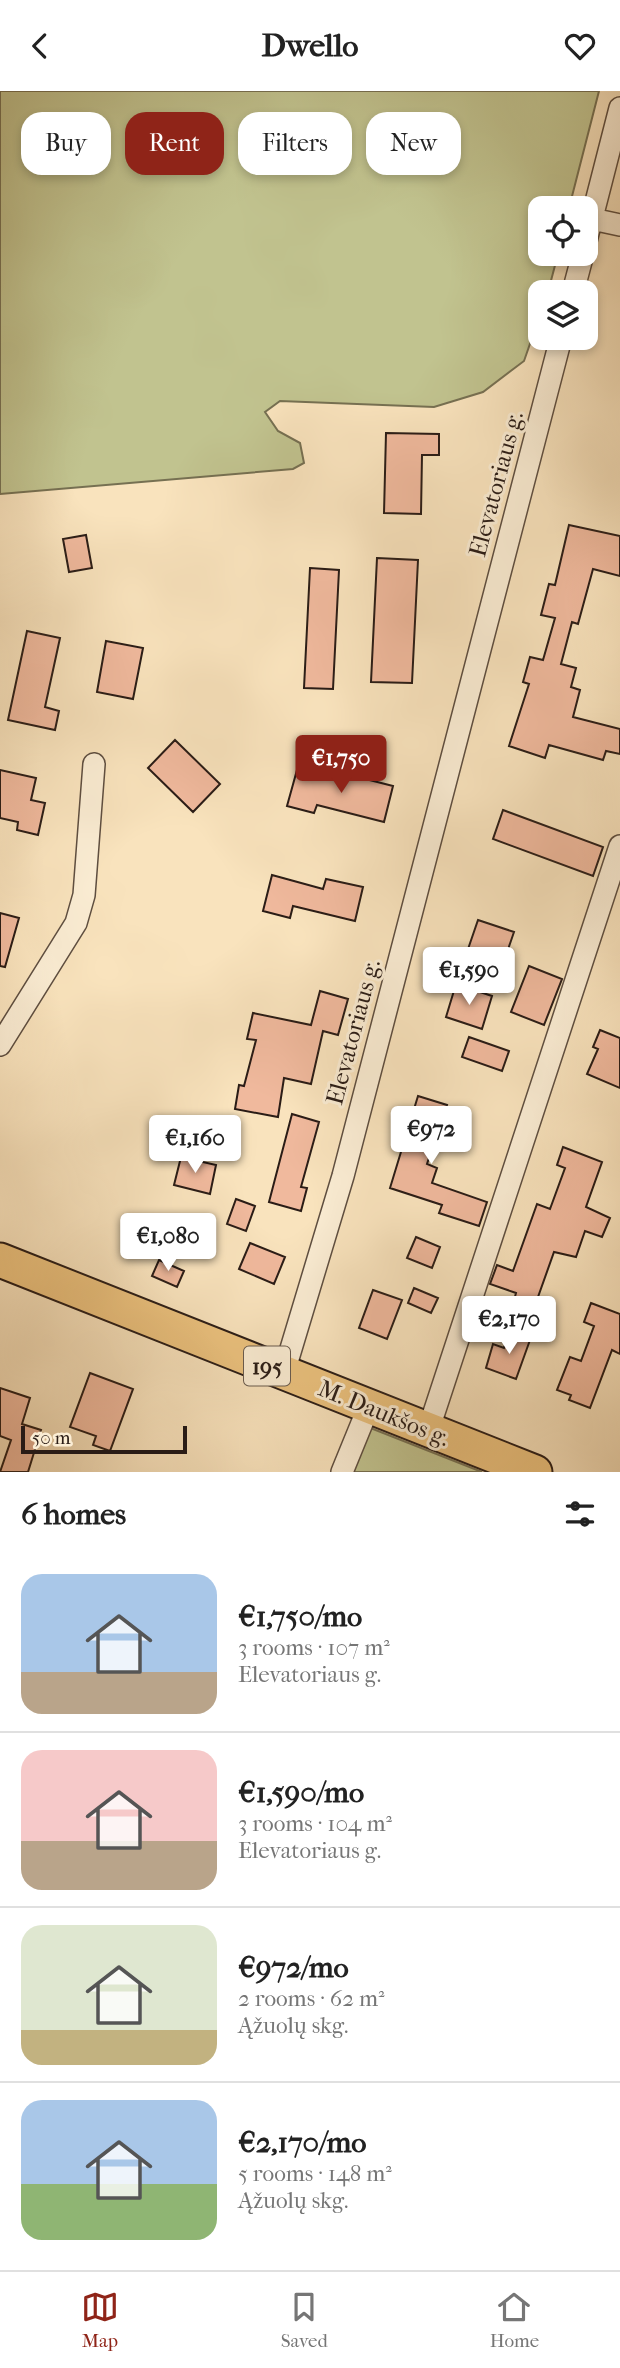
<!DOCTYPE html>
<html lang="en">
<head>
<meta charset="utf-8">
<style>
	body { margin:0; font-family:"IM FELL French Canon",serif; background:#f2f2f2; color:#222; height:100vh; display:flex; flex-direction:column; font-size:26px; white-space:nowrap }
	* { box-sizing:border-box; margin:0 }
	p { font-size:23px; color:#767676 }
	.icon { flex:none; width:38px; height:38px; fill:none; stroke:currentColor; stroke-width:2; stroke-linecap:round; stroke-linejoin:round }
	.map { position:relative; height:1381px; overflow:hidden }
	.panel { display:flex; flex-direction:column; background:#fff; flex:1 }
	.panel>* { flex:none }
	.banner { position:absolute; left:21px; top:21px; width:579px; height:63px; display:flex; gap:14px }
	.controls { position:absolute; left:528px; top:105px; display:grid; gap:14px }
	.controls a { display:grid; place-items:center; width:70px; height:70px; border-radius:14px; background:#fff; box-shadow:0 4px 10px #0003; font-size:35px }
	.scale { position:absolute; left:21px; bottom:18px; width:166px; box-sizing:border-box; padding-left:7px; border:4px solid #2a1c16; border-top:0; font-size:19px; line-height:24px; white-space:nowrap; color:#2a1c16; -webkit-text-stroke:5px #fbedd4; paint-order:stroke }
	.price { position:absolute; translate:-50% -60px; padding:0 16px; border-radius:7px; background:#fff; color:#222; font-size:23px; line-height:46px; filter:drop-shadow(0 2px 4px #0008) }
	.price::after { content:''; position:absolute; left:50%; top:42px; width:21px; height:16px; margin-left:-10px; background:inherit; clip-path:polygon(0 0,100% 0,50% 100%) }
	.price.on { background:#8f2418; color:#fff }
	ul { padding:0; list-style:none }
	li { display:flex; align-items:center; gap:21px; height:175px; padding:0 21px }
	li+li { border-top:2px solid #e0e0e0 }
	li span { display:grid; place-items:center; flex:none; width:196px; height:140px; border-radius:21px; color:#555 }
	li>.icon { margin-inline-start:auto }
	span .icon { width:84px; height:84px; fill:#fffc; stroke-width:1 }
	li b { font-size:30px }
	h2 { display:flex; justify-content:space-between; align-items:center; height:84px; padding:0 21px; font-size:30px }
	.chip { padding:0 24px; border-radius:21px; background:#fff; box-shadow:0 4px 10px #0003; font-size:24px; line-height:63px }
	.chip.on { background:#8f2418; color:#fff }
	header { display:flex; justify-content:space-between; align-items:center; height:91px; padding:0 21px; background:#fff; font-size:32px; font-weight:800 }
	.tab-bar { display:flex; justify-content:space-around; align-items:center; height:98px; border-top:2px solid #e0e0e0; background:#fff; font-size:19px; color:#767676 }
	.tab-bar a { display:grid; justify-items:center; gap:4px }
	.tab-bar .on { color:#8f2418 }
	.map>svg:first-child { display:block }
	.green { fill:#c1c38f; stroke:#767052; stroke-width:2 }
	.building { fill:#f0b99d; stroke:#2a1c16; stroke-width:2 }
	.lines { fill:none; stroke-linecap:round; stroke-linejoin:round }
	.street-casing { stroke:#5e4e40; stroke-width:24 }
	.primary-casing { stroke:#2a1c16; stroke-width:37 }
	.street { stroke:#fbedd4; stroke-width:21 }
	.primary { stroke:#ecc27e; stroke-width:33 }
	.labels { text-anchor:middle; stroke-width:6; stroke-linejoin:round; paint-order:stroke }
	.shield { fill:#fbedd4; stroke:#695b4f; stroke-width:2 }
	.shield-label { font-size:23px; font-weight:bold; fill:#2a1c16 }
	.street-label { font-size:24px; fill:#2a1c16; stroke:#fbedd4 }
</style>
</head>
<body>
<header><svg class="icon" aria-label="back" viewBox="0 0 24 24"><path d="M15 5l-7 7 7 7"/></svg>Dwello<svg class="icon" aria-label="heart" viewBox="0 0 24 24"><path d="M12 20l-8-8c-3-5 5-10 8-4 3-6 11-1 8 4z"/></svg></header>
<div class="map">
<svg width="620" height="1381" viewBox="0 0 620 1381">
	<rect width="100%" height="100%" fill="#f9e3bd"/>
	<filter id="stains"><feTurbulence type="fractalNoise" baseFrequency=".00286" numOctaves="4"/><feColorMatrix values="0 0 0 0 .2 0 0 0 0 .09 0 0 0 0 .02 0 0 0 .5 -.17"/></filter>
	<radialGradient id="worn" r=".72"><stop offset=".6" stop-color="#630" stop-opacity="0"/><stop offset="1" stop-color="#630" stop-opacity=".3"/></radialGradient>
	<path class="green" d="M0 0H599L569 117H541V163H558L548 201H541V221L524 270 483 301 434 316 280 310 265 321 278 340 300 352 304 372 293 378 0 403Z
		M368 1336 482 1381H351Z"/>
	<path class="building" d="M386 342 439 343V364H422L421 423 384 422Z
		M569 434 620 445V485L593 478 578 533 572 531 561 573 576 577 571 596 580 599 573 626 620 638V663L606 660 603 669 549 654 545 667 509 655 529 593 523 591 530 566 543 569 555 527 541 524 549 493 555 494Z
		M86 444 92 477 69 481 63 448Z
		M377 467 418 469 412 592 371 591Z
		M310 477 339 479 333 598 304 597Z
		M27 540 60 547 45 616 59 620 55 639 8 629Z
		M106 550 143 557 133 608 97 601Z
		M175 649 220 693 193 721 148 677Z
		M0 679 36 687 31 709 45 712 38 744 17 739 18 731 0 727Z
		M297 679 340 690 342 682 393 695 384 731 317 714 314 722 287 715Z
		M503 719 603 756 593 785 493 748Z
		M272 784 323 798 326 788 363 796 355 830 293 815 290 827 263 820Z
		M0 822 19 827 5 876 0 875Z
		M478 829 514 841 503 873 467 861Z
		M529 875 562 888 544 934 511 921Z
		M456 893 492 905 482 938 446 926Z
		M320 900 348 908 338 944 323 940 311 993 284 987 278 1026 235 1018 239 994 244 995 256 949 247 948 253 922 311 934Z
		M600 939 620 947V997L587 983 598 958 593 956Z
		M469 946 509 960 502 980 462 966Z
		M418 1005 447 1014 427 1073 437 1077 432 1092 487 1111 479 1135 439 1122 442 1114 390 1097Z
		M292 1023 319 1031 301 1096 307 1097 301 1120 269 1111Z
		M563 1056 602 1071 586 1116 610 1127 602 1146 585 1140 576 1166 554 1161 533 1220 513 1213 516 1202 490 1193 497 1174 513 1180 537 1113 550 1118 565 1077 557 1074Z
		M181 1066 216 1074 210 1103 174 1094Z
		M236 1108 255 1115 246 1140 227 1133Z
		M416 1146 440 1156 432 1177 407 1167Z
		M250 1152 285 1166 274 1193 239 1178Z
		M159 1169 184 1180 177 1196 152 1185Z
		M414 1197 438 1207 431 1222 408 1212Z
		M373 1199 402 1209 387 1248 359 1237Z
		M591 1212 620 1223V1263L612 1259 590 1317 569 1309 571 1304 557 1299 570 1266 581 1270 594 1235 584 1231Z
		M509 1242 530 1249 516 1288 486 1277 493 1253 504 1257Z
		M90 1282 133 1298 110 1360 93 1354 96 1345 70 1336Z
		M0 1297 30 1307 22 1333 41 1339 28 1381H0L11 1349 0 1345Z"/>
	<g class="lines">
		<g class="street-casing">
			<path id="street" d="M592 128 620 134
				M586 150 620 17
				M573 201 583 163
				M0 954 76 832 84 804 94 673
				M284 1281 343 1085 561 247
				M428 1340 620 755
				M342 1381 369 1315"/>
		</g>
		<g class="primary-casing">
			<path id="primary" d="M0 1169 535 1381"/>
		</g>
		<use href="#street" class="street"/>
		<use href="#primary" class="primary"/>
	</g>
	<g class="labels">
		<rect class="shield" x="244" y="1255.5" width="46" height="39" rx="5"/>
		<g class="shield-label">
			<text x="267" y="1283">195</text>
		</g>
		<g class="street-label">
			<text transform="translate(496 393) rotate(-75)" y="8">Elevatoriaus g.</text>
			<text transform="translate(353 941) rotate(-75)" y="8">Elevatoriaus g.</text>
			<text transform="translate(384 1322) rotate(22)" y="8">M. Daukšos g.</text>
		</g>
	</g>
	<rect width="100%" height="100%" filter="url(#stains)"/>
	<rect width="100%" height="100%" fill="url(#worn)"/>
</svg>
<div class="controls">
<a><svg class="icon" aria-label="locate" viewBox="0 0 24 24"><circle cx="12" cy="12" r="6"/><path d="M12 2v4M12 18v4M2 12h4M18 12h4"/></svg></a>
<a><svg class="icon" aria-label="layers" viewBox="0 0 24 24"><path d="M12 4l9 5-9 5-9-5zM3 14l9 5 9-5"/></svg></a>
</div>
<div class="scale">50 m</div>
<b class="price on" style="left:341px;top:704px">€1,750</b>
<b class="price" style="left:469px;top:916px">€1,590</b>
<b class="price" style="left:431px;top:1075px">€972</b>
<b class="price" style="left:195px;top:1084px">€1,160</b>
<b class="price" style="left:168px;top:1182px">€1,080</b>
<b class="price" style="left:509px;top:1265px">€2,170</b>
<div class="banner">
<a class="chip">Buy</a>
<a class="chip on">Rent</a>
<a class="chip">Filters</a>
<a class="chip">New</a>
</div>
</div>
<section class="panel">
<h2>6 homes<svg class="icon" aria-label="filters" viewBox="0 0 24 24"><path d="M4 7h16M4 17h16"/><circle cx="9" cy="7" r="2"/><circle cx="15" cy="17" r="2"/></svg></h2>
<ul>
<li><span style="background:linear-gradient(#a9c7e8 70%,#b9a48a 0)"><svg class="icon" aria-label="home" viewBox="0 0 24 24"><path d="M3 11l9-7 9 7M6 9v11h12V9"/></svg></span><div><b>€1,750/mo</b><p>3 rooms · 107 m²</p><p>Elevatoriaus g.</p></div></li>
<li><span style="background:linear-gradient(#f6c9c9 65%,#b9a48a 0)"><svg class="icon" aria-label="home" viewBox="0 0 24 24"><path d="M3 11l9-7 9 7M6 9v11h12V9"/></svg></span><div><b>€1,590/mo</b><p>3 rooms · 104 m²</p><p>Elevatoriaus g.</p></div></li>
<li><span style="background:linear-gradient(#dfe7d0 75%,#c2b280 0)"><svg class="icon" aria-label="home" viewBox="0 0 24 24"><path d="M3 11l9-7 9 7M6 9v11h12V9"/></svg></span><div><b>€972/mo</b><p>2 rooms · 62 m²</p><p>Ąžuolų skg.</p></div></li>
<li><span style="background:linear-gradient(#a9c7e8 60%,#8fb573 0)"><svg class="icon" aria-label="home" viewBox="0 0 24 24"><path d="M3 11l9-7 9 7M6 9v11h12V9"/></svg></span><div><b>€2,170/mo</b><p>5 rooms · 148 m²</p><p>Ąžuolų skg.</p></div></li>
</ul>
</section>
<nav class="tab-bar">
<a class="on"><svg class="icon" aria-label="map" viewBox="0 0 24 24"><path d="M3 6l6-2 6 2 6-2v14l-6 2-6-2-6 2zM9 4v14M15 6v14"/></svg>Map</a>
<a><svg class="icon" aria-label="saved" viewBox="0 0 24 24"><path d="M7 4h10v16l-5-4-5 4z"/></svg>Saved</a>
<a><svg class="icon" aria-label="home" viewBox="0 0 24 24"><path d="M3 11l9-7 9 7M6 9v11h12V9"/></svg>Home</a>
</nav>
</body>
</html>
